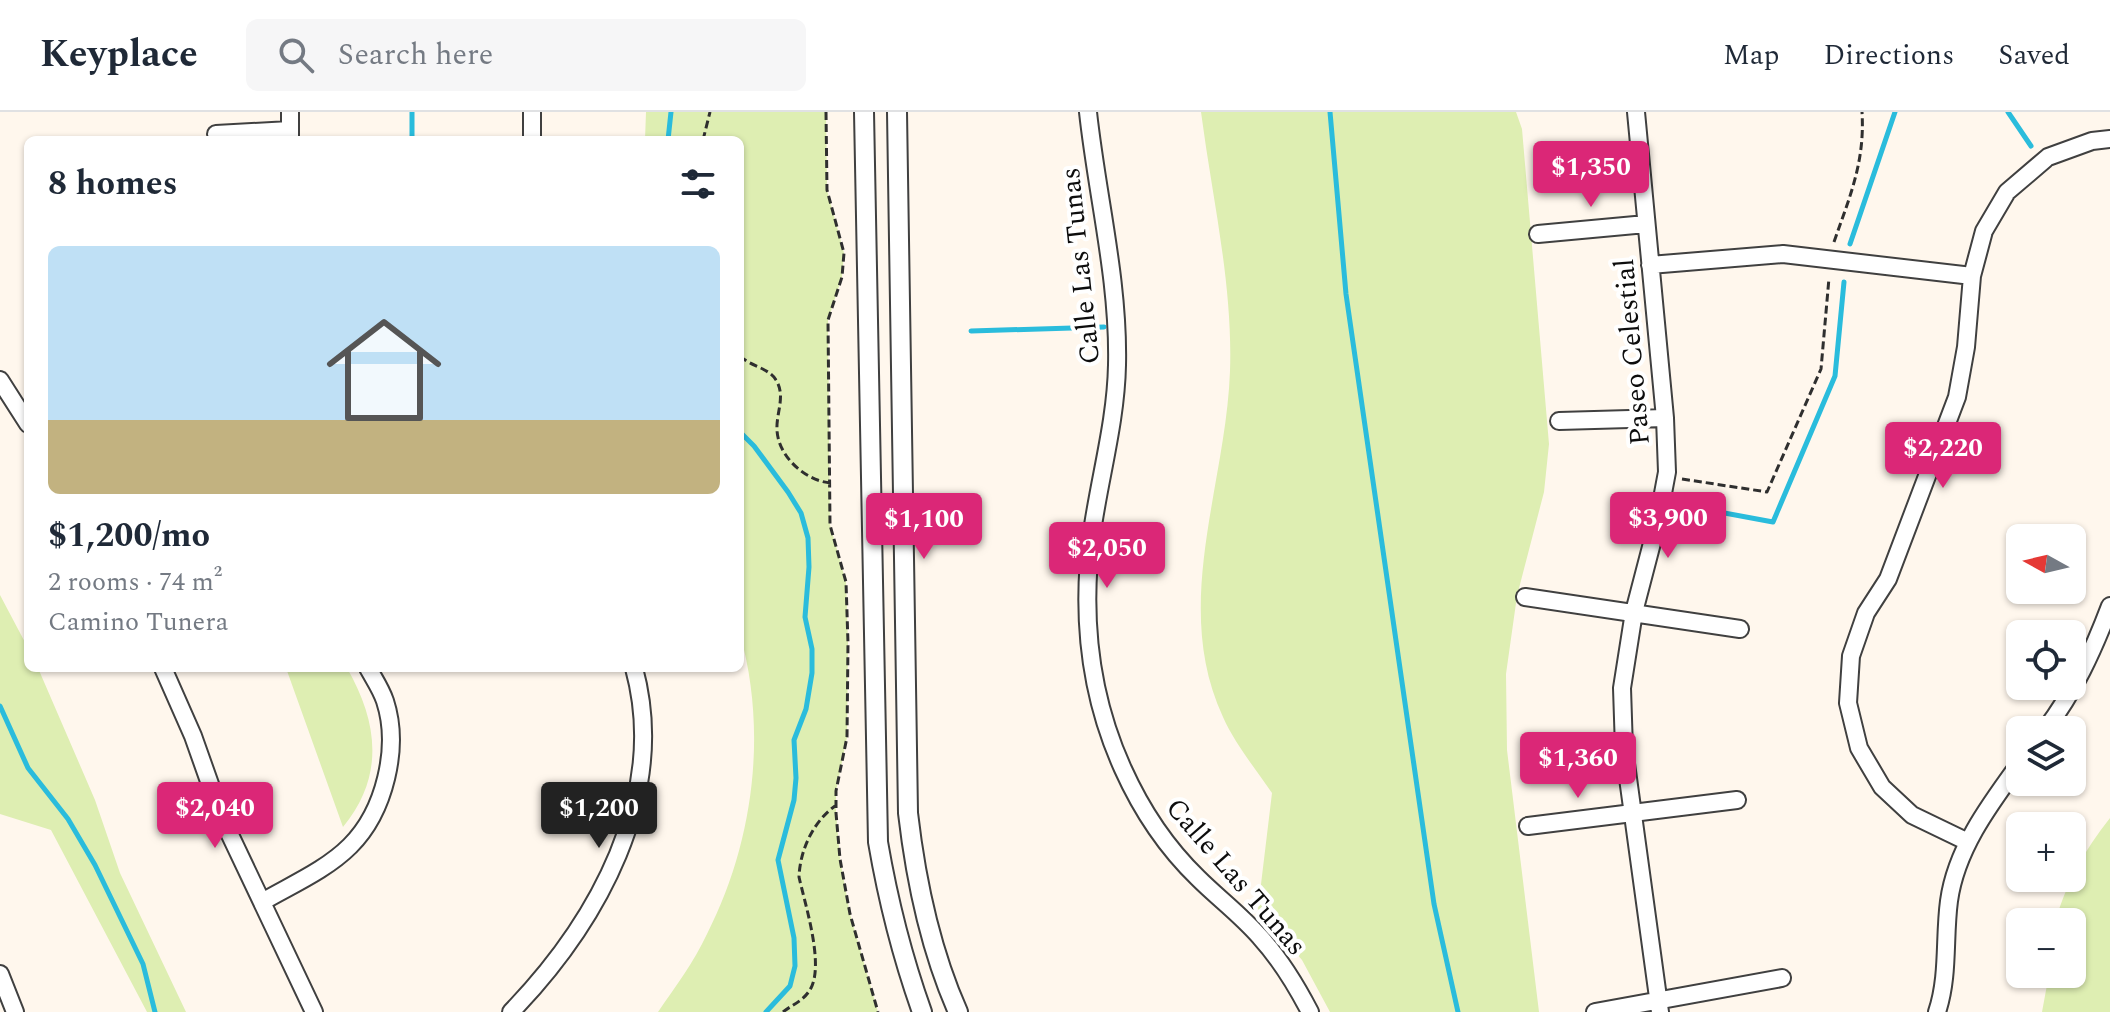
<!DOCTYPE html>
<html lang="en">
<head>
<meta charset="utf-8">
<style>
	body { margin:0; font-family:Spectral,serif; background:#f6f6f7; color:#1f2937; height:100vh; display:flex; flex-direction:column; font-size:30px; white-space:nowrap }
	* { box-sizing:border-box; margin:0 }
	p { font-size:26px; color:#747a83 }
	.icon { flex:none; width:44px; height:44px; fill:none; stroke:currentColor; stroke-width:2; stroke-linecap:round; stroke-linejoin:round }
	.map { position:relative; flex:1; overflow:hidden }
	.panel { position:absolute; left:24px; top:24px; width:720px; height:536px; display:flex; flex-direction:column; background:#fff; border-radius:12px; box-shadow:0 2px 6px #0004 }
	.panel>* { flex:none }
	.needle { width:52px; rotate:278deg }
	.buttons { position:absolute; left:2006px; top:412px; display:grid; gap:16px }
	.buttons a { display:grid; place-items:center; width:80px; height:80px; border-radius:12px; background:#fff; box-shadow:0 2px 6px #0004; font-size:40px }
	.price { position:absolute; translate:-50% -68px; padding:0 18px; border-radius:8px; background:#db2777; color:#fff; font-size:26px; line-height:52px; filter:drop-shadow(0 2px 4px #0008) }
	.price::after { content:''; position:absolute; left:50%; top:48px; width:24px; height:18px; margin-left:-12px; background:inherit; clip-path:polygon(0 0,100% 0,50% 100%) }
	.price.current { background:#222; color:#fff }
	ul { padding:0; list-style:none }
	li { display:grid; align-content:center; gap:16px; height:424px; padding:0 24px }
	li span { display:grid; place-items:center; height:248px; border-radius:12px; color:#555 }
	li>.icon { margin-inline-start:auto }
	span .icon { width:144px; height:144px; fill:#fffc; stroke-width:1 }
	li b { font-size:34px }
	h2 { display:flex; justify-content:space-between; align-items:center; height:96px; padding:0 24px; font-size:34px }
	header { display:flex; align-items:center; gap:48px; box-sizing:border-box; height:112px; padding:0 40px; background:#fff; border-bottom:2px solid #e0e1e3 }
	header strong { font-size:38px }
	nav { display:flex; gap:44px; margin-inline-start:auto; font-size:28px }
	.search { width:560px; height:72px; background:#f6f6f7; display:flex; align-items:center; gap:20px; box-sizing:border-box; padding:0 28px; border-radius:12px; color:#747a83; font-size:30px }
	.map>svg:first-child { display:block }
	.green { fill:#deeeb2 }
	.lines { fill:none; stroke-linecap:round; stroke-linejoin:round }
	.stream { stroke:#2abcdc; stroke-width:5 }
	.minor-casing { stroke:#404040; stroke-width:20 }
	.tertiary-casing { stroke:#404040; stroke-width:22 }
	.path { stroke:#2f2f2f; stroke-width:3; stroke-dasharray:8 4; stroke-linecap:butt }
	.minor { stroke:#fff; stroke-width:16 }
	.tertiary { stroke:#fff; stroke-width:18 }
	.labels { text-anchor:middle; stroke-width:8; stroke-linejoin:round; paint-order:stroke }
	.street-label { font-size:28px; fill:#0d0d0d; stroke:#fff }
</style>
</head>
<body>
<header>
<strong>Keyplace</strong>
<div class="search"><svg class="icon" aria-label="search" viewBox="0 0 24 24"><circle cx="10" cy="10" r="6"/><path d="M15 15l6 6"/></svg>Search here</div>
<nav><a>Map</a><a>Directions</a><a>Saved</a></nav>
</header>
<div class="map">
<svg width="2110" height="900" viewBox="0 0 2110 900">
	<rect width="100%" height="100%" fill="#fff7ed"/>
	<path class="green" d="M646 0H826L827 78 844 141 842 165 828 208 830 413 846 470 848 531 847 625 836 679V701L840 747 850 802 878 900H658C675 875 694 850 707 822 753 732 768 621 740 522V28H645Z
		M1201 0H1516L1522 17 1549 332 1544 380 1517 484 1506 562 1507 638 1539 900H1330L1302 848 1258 797 1272 681C1255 656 1235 632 1223 605 1171 493 1226 374 1230 259 1233 172 1212 85 1201 0Z
		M0 483 28 536V556H38L95 688 120 761 186 900H147L51 718 0 702Z
		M286 556H347C378 610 385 664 343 715Z
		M2110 706V900H2042L2049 862H2072V810H2055C2067 770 2084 739 2110 706Z"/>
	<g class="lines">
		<path class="stream" d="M1330 0 1346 182 1434 792 1458 900
			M2008 0 2031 34
			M412 28V0
			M668 28 671 0
			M1850 132 1895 0
			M971 219 1104 215
			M740 320 754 334 788 380 801 401 808 426 809 455 805 505 812 537V561L806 597 794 628 796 666 794 688 778 748 794 826 795 854 790 874 766 900
			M1676 392 1773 410 1835 264 1844 170
			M0 594 28 656 68 707 95 753 143 852 155 900"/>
		<g class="minor-casing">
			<path id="minor" d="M290 0V26
				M532 0V28
				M1088 0C1097 84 1119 168 1117 253 1116 309 1100 364 1092 420 1081 501 1089 582 1123 657 1141 697 1167 736 1198 766 1218 786 1241 803 1260 825 1280 847 1296 873 1310 900
				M1636 0 1665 306 1667 360 1658 408 1634 500 1622 576 1624 637 1660 900
				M216 22 290 18
				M1538 122 1646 112
				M1650 153 1783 142 1972 164
				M0 268 28 312
				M1559 309 1665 306
				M1525 485 1740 517
				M163 556 193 624 222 706 314 900
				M2045 618C2074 580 2093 539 2110 494
				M1528 714 1737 688
				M1968 730 1912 703 1882 675 1859 636 1848 591 1851 544 1866 501 1888 467 1957 285 1966 235 1972 164 1984 119 2007 80 2048 45 2092 29 2110 27
				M262 790C291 773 326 758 350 734 385 699 400 635 385 589 381 577 374 567 368 556
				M0 862 15 900
				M511 900C597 811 669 684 634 556
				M1595 900 1782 866
				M1937 900C1949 864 1944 826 1949 789 1956 737 1990 692 2020 651"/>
		</g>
		<g class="tertiary-casing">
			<path id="tertiary" d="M864 0 878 730C888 788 902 844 922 900
				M897 0 908 701C916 770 930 837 958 900"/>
		</g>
		<path class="path" d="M826 0 827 78 844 141 842 165 828 208 830 413 846 470 848 531 847 625 836 679V701L840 747 850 802 878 900
			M703 28 710 0
			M1834 130C1850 84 1865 50 1862 0
			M740 244C750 254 769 256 776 268 786 284 776 301 777 318 778 344 805 369 831 371
			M1682 367 1767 380 1821 257 1829 166
			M783 900C793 892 804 889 811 876 824 851 805 792 799 765 800 738 813 710 835 694"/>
		<use href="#minor" class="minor"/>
		<use href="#tertiary" class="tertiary"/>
	</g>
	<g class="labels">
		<g class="street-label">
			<text transform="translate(1079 154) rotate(-96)" y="10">Calle Las Tunas</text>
			<text transform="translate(1631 240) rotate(-95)" y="10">Paseo Celestial</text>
			<text transform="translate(1237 764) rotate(49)" y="10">Calle Las Tunas</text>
		</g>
	</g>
</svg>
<div class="buttons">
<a><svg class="needle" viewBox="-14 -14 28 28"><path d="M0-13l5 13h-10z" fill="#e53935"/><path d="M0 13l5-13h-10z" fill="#747a83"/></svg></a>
<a><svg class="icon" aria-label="locate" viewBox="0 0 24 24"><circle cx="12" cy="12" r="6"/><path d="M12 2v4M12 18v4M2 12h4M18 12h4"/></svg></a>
<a><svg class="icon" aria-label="layers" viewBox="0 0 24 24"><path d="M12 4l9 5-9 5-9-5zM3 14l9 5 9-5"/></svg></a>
<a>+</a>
<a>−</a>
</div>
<b class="price" style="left:1591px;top:97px">$1,350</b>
<b class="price" style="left:1943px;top:378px">$2,220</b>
<b class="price" style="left:1668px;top:448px">$3,900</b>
<b class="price" style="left:924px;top:449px">$1,100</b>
<b class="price" style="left:1107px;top:478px">$2,050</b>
<b class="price" style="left:1578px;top:688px">$1,360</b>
<b class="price" style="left:215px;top:738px">$2,040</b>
<b class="price current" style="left:599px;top:738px">$1,200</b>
<section class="panel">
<h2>8 homes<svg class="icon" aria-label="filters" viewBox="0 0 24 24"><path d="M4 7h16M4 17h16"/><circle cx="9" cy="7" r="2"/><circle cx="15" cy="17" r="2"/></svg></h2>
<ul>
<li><span style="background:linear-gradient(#bfe0f5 70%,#c2b280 0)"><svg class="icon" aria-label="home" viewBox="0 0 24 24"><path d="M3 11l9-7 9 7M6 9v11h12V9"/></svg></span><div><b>$1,200/mo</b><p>2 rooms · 74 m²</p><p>Camino Tunera</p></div></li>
</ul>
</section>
</div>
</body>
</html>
